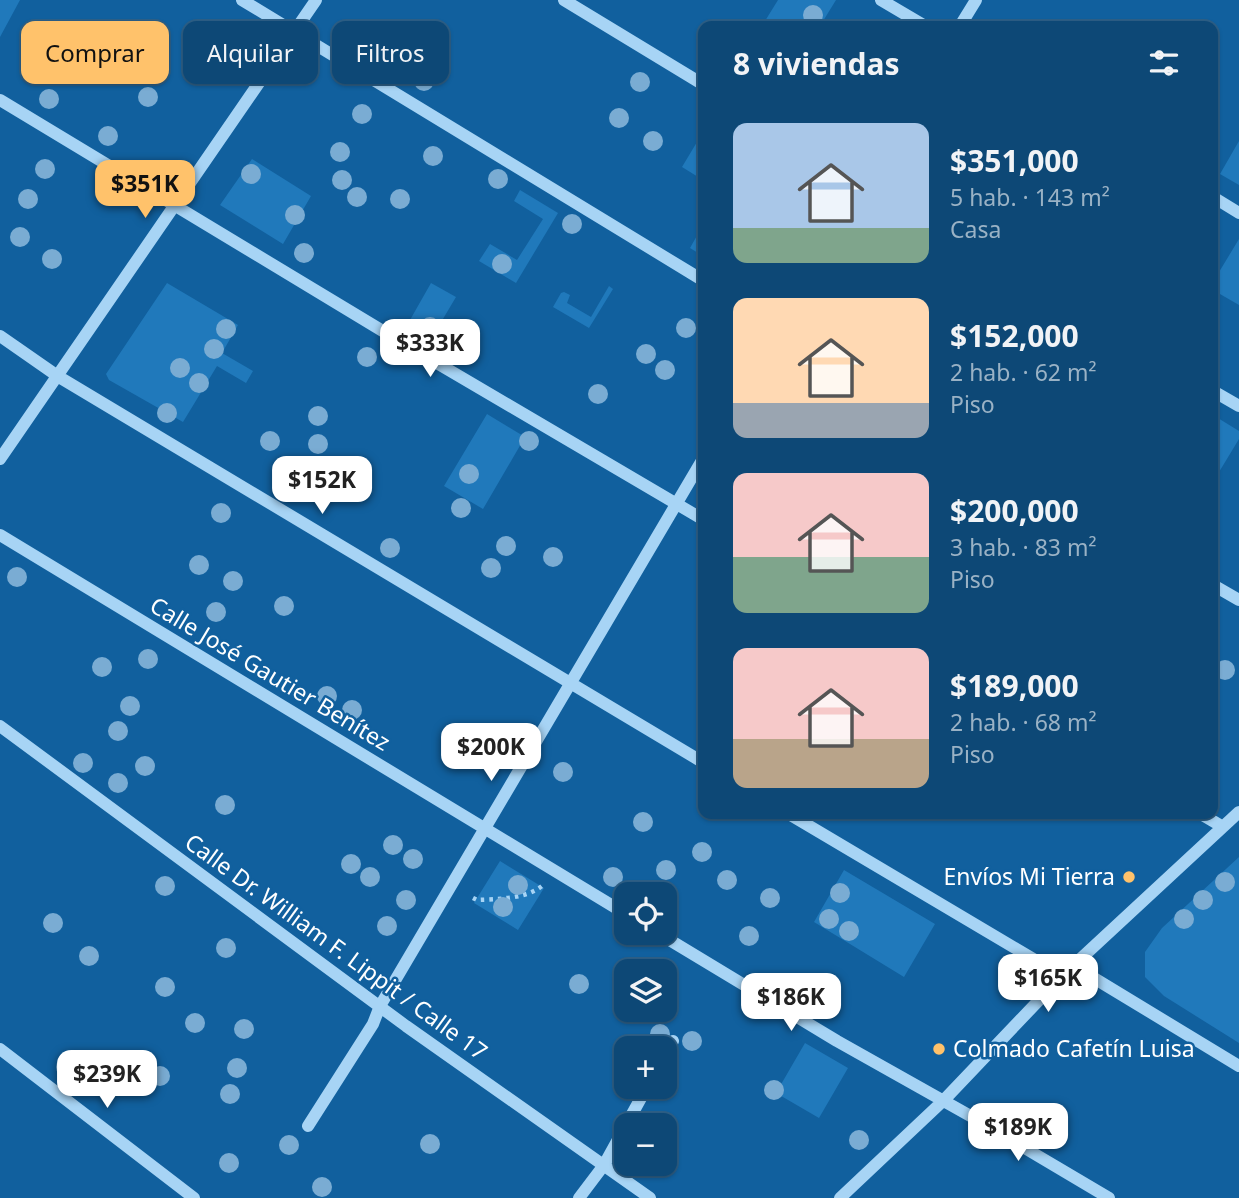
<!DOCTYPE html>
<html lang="es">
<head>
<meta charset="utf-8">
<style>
	body { margin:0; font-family:"Noto Sans",sans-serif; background:#164f7b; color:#f1f3f6; height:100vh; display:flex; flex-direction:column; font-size:26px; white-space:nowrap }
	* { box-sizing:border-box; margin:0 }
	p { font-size:23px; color:#9ab2c5 }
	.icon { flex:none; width:38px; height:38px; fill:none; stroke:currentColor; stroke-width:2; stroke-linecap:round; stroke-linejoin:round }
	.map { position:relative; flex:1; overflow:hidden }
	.details { position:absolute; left:698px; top:21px; width:520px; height:798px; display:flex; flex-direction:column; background:#0d4876; border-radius:14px; box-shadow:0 2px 5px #0004,0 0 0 2px #2d6088 }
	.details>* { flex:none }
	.banner { position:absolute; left:21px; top:21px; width:572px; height:63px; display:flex; gap:14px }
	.tools { position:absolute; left:614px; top:882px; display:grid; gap:14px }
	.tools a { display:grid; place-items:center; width:63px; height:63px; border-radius:14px; background:#0d4876; box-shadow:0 2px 5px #0004,0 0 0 2px #2d6088; font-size:35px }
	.price { position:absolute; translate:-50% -60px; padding:0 16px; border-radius:14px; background:#fff; color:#222; font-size:23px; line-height:46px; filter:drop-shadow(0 2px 4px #0008) }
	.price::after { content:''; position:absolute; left:50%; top:42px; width:21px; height:16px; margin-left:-10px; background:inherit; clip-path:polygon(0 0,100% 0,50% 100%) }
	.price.current { background:#ffc26b; color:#111 }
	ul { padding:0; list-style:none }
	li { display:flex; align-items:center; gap:21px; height:175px; padding:0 35px }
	li span { display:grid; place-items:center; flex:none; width:196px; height:140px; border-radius:14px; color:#555 }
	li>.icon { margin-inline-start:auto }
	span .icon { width:84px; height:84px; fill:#fffc; stroke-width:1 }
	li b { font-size:30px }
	h2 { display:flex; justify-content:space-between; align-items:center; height:84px; padding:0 35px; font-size:30px }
	.chip { padding:0 24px; border-radius:14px; background:#0d4876; box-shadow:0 2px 5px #0004,0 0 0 2px #2d6088; font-size:24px; line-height:63px }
	.chip.current { background:#ffc26b; color:#111 }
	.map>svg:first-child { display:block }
	.green { fill:#2079bb }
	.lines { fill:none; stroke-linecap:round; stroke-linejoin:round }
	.path { stroke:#a7d4f5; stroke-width:4.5; stroke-dasharray:3.5 5; stroke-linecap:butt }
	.minor { stroke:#a7d4f5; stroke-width:12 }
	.tree { fill:#7aacd3 }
	.poi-dot { fill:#ffc26b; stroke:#11609e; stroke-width:2.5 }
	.labels { text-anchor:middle; stroke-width:5; stroke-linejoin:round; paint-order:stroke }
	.street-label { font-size:23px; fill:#fff; stroke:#11609e }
	.poi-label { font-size:23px; fill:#fff; stroke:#11609e; text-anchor:end }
</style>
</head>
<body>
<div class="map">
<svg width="1239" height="1198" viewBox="0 0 1239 1198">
	<rect width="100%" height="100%" fill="#11609e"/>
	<path class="green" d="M0 0H20L0 37Z
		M778 0H836L820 26H773L765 21Z
		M703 132V180L682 167Z
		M1239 141V185L1220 174Z
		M252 159 311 196 283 244 220 205Z
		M520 190 558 213 516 283 479 261 490 244 517 260 543 219 514 201Z
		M703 225V256L690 248Z
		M1239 239V305L1213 290V282Z
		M167 283 238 325 222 353 253 371 246 383 217 366 183 422 109 380 106 374Z
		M431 283 456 297 434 334 410 320Z
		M609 286 613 289 589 328 553 307 561 293 564 292 570 295 567 303 591 317Z
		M487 414 525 437 483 509 444 486Z
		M1213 415 1239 431V439L1213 482Z
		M1239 857V1043L1164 996 1145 977V952L1162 928Z
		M500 861 544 888 518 930 474 903Z
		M844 870 935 924 904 977 814 922Z
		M805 1043 848 1068 819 1118 776 1093Z"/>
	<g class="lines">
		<path class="path" d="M473 898 477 900C497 899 526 899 542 886"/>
		<path class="minor" d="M242 0 704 281
			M564 0 704 85
			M881 0 925 26
			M960 26 976 0
			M0 100 391 336 704 520
			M1213 197 1239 213
			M0 336 59 377 704 763
			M1213 391 1239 406
			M0 459 316 0
			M0 535 626 914
			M1213 585 1239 600
			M0 726 406 1026 650 1198
			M789 814 1062 976
			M1201 814 1223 827
			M658 933 837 1041 974 1118 1109 1198
			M1074 966 1239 1066
			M0 1049 194 1198
			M665 1055 673 1041
			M308 1126 373 1024 380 1006 704 457
			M579 1198 604 1165 647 1087
			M840 1198 944 1100 1062 976 1239 812"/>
	</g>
	<g class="tree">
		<circle cx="813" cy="15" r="10"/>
		<circle cx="424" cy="81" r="10"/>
		<circle cx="640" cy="82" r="10"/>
		<circle cx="148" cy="97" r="10"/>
		<circle cx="49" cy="99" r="10"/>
		<circle cx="362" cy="114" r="10"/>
		<circle cx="619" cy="118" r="10"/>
		<circle cx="108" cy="136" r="10"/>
		<circle cx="653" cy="141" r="10"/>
		<circle cx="340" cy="152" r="10"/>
		<circle cx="433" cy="156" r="10"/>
		<circle cx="45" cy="169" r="10"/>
		<circle cx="251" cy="174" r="10"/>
		<circle cx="498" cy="179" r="10"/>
		<circle cx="342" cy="180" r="10"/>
		<circle cx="357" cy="197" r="10"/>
		<circle cx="28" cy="199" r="10"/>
		<circle cx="400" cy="199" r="10"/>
		<circle cx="295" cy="215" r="10"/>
		<circle cx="572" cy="224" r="10"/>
		<circle cx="20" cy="237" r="10"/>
		<circle cx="304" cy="253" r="10"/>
		<circle cx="52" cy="259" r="10"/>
		<circle cx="502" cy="264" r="10"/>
		<circle cx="430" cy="327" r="10"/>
		<circle cx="686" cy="328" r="10"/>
		<circle cx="226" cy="329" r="10"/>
		<circle cx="214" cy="349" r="10"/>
		<circle cx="646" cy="354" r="10"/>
		<circle cx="367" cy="357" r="10"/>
		<circle cx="180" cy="368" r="10"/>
		<circle cx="665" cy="370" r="10"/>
		<circle cx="199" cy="383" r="10"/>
		<circle cx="598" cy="394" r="10"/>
		<circle cx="167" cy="413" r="10"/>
		<circle cx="318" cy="416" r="10"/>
		<circle cx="270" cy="441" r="10"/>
		<circle cx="529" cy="441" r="10"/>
		<circle cx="318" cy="444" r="10"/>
		<circle cx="348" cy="471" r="10"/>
		<circle cx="469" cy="474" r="10"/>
		<circle cx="461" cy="508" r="10"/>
		<circle cx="221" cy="513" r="10"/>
		<circle cx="506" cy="546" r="10"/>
		<circle cx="390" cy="548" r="10"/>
		<circle cx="553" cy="557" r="10"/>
		<circle cx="199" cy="565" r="10"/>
		<circle cx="491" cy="568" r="10"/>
		<circle cx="17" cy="577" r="10"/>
		<circle cx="233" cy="581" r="10"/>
		<circle cx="284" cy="606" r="10"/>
		<circle cx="216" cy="612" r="10"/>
		<circle cx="148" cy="659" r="10"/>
		<circle cx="102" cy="667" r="10"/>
		<circle cx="1225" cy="670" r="10"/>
		<circle cx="327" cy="696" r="10"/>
		<circle cx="130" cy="706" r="10"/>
		<circle cx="352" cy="710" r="10"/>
		<circle cx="118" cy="731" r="10"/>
		<circle cx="83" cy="763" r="10"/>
		<circle cx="145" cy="766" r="10"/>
		<circle cx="563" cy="772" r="10"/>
		<circle cx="118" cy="783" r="10"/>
		<circle cx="225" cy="805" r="10"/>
		<circle cx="643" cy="822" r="10"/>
		<circle cx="393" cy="845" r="10"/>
		<circle cx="702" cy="852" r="10"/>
		<circle cx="413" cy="859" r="10"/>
		<circle cx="351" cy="864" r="10"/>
		<circle cx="666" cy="870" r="10"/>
		<circle cx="370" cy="877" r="10"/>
		<circle cx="613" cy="877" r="10"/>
		<circle cx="727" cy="880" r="10"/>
		<circle cx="1225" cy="882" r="10"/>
		<circle cx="518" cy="885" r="10"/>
		<circle cx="165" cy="886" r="10"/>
		<circle cx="840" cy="893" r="10"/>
		<circle cx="770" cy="898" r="10"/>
		<circle cx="406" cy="900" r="10"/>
		<circle cx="1203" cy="900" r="10"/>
		<circle cx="503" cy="907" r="10"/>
		<circle cx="829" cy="919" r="10"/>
		<circle cx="1184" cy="919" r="10"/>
		<circle cx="53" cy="923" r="10"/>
		<circle cx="387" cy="926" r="10"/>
		<circle cx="849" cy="931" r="10"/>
		<circle cx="749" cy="936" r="10"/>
		<circle cx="226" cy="948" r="10"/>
		<circle cx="89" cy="956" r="10"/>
		<circle cx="579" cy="984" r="10"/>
		<circle cx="165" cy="987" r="10"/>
		<circle cx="195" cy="1023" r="10"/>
		<circle cx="244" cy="1029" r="10"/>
		<circle cx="660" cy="1034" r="10"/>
		<circle cx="692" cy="1041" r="10"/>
		<circle cx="66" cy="1067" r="10"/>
		<circle cx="237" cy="1068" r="10"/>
		<circle cx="160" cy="1076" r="10"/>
		<circle cx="774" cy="1090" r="10"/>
		<circle cx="230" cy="1094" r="10"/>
		<circle cx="859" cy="1140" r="10"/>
		<circle cx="430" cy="1144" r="10"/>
		<circle cx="289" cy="1145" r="10"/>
		<circle cx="229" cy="1163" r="10"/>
		<circle cx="322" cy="1187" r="10"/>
	</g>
	<g class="poi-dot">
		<circle cx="1129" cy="877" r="7"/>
		<circle cx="939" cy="1049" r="7"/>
	</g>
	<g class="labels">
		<g class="street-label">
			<text transform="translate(270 674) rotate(31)" y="8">Calle José Gautier Benítez</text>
			<text transform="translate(336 947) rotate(36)" y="8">Calle Dr. William F. Lippit / Calle 17</text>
		</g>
		<g class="poi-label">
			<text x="1115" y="885">Envíos Mi Tierra</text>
			<text x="953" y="1057" text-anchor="start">Colmado Cafetín Luisa</text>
		</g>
	</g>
</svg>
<div class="tools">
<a><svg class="icon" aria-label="locate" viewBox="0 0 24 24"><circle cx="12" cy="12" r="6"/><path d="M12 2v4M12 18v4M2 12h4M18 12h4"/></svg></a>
<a><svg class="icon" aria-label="layers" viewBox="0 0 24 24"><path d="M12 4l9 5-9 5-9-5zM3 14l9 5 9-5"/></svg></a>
<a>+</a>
<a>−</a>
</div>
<b class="price current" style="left:145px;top:220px">$351K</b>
<b class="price" style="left:430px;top:379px">$333K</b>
<b class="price" style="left:322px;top:516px">$152K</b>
<b class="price" style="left:491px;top:783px">$200K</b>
<b class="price" style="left:1048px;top:1014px">$165K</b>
<b class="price" style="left:791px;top:1033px">$186K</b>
<b class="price" style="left:107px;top:1110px">$239K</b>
<b class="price" style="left:1018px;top:1163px">$189K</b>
<div class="banner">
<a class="chip current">Comprar</a>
<a class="chip">Alquilar</a>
<a class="chip">Filtros</a>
</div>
<section class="details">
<h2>8 viviendas<svg class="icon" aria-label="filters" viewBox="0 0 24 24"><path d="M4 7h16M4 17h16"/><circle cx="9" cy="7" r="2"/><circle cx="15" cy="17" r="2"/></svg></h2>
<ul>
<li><span style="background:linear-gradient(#a9c7e8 75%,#7fa58c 0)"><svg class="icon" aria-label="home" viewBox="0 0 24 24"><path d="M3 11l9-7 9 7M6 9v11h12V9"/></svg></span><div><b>$351,000</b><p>5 hab. · 143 m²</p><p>Casa</p></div></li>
<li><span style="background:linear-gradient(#ffd9b3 75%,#9aa5b1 0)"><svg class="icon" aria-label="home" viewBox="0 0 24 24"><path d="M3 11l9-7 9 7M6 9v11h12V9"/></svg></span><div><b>$152,000</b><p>2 hab. · 62 m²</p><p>Piso</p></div></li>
<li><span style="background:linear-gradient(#f6c9c9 60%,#7fa58c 0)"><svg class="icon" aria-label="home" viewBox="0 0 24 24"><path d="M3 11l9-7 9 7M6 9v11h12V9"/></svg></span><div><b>$200,000</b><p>3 hab. · 83 m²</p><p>Piso</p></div></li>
<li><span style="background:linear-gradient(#f6c9c9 65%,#b9a48a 0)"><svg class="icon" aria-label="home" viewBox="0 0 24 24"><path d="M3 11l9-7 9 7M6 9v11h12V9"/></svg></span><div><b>$189,000</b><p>2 hab. · 68 m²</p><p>Piso</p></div></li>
</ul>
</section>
</div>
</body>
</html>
